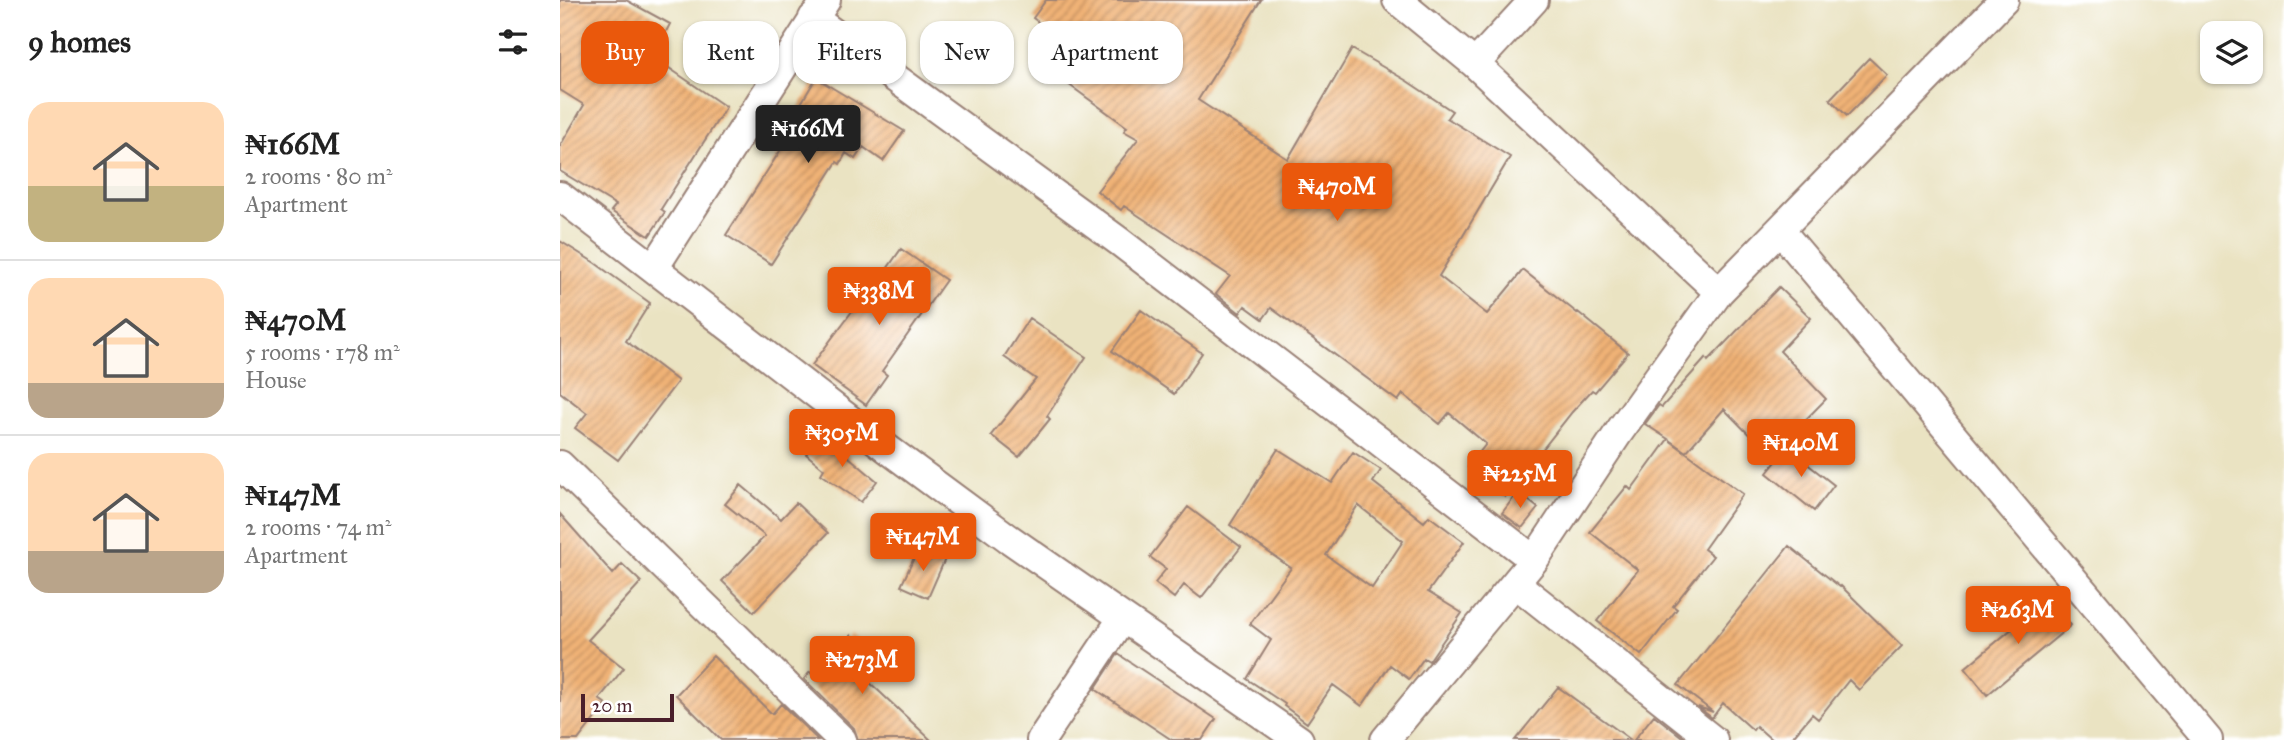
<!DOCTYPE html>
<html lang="en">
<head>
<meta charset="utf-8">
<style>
	body { margin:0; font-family:"IM FELL Great Primer",serif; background:#f6f6f6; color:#222; height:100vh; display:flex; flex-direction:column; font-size:26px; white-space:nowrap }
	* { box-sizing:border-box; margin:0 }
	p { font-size:23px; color:#767676 }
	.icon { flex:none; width:38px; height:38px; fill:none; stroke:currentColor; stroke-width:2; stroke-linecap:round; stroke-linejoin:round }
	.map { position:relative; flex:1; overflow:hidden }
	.sheet { display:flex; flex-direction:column; background:#fff; width:560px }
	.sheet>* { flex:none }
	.top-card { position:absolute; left:21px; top:21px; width:665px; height:63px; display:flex; gap:14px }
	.controls { position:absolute; left:1640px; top:21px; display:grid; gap:14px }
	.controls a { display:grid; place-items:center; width:63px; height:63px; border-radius:14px; background:#fff; box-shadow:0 2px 5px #0004; font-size:35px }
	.scale { position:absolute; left:21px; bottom:18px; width:93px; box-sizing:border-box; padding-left:7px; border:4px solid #4a1f2b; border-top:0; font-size:19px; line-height:24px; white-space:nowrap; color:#4a1f2b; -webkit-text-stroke:5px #fff; paint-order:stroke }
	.price { position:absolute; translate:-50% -60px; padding:0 16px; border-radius:7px; background:#ea580c; color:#fff; font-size:23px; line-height:46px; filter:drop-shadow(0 2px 4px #0008) }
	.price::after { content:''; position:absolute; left:50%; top:42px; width:21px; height:16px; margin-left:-10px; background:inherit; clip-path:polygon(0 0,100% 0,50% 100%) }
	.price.active { background:#222; color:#fff }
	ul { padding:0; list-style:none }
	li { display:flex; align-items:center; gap:21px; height:175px; padding:0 28px }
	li+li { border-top:2px solid #e0e0e0 }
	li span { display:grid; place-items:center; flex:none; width:196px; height:140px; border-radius:21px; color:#555 }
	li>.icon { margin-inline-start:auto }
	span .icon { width:84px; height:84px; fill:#fffc; stroke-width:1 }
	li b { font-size:30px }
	h2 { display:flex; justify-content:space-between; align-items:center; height:84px; padding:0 28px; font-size:30px }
	.tag { padding:0 24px; border-radius:21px; background:#fff; box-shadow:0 2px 5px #0004; font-size:24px; line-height:63px }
	.tag.active { background:#ea580c; color:#fff }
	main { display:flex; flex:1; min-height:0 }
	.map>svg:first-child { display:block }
	.building { fill:url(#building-hatch); fill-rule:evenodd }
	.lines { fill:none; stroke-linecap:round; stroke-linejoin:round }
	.minor-casing { stroke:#9a8176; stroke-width:32 }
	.minor { stroke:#fff; stroke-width:28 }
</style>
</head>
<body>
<main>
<section class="sheet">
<h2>9 homes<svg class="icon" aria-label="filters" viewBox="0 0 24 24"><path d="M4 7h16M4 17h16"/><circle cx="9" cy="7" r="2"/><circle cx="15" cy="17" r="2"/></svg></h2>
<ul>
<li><span style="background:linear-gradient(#ffd9b3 60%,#c2b280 0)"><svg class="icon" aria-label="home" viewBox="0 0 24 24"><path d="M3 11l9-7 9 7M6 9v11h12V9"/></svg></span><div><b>₦166M</b><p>2 rooms · 80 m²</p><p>Apartment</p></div></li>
<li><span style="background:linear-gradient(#ffd9b3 75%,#b9a48a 0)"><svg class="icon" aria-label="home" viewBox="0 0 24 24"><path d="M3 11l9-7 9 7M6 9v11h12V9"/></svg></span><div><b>₦470M</b><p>5 rooms · 178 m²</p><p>House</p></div></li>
<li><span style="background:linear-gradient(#ffd9b3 70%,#b9a48a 0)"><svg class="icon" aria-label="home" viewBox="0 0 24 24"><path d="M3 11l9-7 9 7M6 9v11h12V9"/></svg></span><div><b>₦147M</b><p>2 rooms · 74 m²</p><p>Apartment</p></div></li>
</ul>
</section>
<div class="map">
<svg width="1724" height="740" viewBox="0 0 1724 740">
	<defs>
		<pattern id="building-hatch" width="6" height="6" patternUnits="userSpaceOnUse" patternTransform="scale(1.75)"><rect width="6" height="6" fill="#f0b276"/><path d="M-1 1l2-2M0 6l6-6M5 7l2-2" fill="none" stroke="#c49061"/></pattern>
	</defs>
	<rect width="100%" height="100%" fill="#fff"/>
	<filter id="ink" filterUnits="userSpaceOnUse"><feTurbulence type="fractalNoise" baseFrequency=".0143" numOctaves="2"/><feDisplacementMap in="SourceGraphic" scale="14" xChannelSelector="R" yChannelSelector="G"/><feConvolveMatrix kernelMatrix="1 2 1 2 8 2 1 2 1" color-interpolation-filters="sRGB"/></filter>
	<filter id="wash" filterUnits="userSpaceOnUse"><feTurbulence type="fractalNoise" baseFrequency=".00686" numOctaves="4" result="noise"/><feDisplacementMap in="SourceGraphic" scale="28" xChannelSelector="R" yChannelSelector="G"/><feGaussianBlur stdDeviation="1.57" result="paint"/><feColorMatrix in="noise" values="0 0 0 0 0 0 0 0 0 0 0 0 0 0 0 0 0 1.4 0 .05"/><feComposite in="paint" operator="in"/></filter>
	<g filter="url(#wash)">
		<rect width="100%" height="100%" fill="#eae3c2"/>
		<g id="blocks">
			<path class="building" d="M0 0H66L110 24 93 57 166 107 101 209 105 212 89 236 51 211 56 205 0 171V146L24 105 0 90Z
				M486 0H701L638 100 728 159 792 49 847 81 892 111 887 118 950 157 879 276 927 314 963 270 1017 313 1018 312 1068 353 1035 392 1032 390 1012 412 945 497 908 467 926 444 889 413 880 424 843 394 838 401 711 308 703 319 685 306 680 313 656 294 670 276 564 206 561 210 537 191 578 139 564 131 567 127 504 81 522 56 473 18Z
				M1309 58 1327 75 1287 116 1270 99Z
				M256 78 344 131 323 161 303 147 295 159 286 153 280 164 277 162 211 264 166 235 229 137 223 134Z
				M0 241 35 263 90 303 66 341 118 381 58 460 15 428 27 413 0 392Z
				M341 249 386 280 322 371 327 375 306 405 252 365 296 306 299 309Z
				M1219 287 1251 318 1220 351 1266 399 1210 456 1164 409 1126 452 1109 440 1183 494 1144 549 1153 556 1113 606 1117 609 1081 655 1037 621 1078 570 1030 532 1067 486 1071 490 1108 439 1085 424 1099 405 1102 407 1146 358 1148 361Z
				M581 310 642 353 614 394 552 351Z
				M469 318 526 357 487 416 490 419 459 457 431 435 476 379 444 357Z
				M263 435 317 481 301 502 261 474 264 469 246 454Z
				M1227 448 1274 485 1254 511 1207 473Z
				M718 449 772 483 793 452 821 470 813 482 864 522 869 516 904 542 868 592 902 613 869 661 864 658 849 679 830 665 802 706 773 685 747 723 724 706 725 704 687 679 711 640 690 624 731 568 670 525ZM798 505 843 541 812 588 766 555Z
				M181 485 221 519 236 503 268 533 194 612 162 581 205 536 165 504Z
				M958 492 978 508 962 528 942 513Z
				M628 507 681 547 641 598 624 585 614 598 595 583 606 569 590 557Z
				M0 514 53 574 62 564 81 582 28 640 64 668 39 699 46 704 18 740H0Z
				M1229 546 1280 587 1281 586 1342 646 1299 690 1289 680 1258 719 1252 714 1230 740H1212L1196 726 1193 730 1163 703 1152 718 1138 707 1153 712 1118 685Z
				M359 547 385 559 368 598 341 586Z
				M1489 598 1511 625 1427 695 1405 668Z
				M291 635 321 658 306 679 371 740H298L294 728 244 679 250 672 258 679Z
				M558 654 656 719 642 740H612L535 689Z
				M153 656 212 714 221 704 258 740H161L116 695Z
				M998 687 1071 740H955Z
				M1094 715 1126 740H1074Z"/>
		</g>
	</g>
	<g filter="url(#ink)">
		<use href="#blocks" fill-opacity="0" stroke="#9a8176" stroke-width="2"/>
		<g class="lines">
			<g class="minor-casing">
				<path id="minor" d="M837 0 915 64 1159 292
					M253 18 560 242 974 560
					M915 64 974 0
					M0 196 329 450 448 538 739 740
					M1220 230 1648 740
					M94 268 266 0
					M0 465 282 740
					M955 583 1153 740
					M481 740 562 619
					M825 740 974 560 1059 432 1159 292 1444 0"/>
			</g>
			<use href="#minor" class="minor"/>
		</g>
	</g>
</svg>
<div class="controls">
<a><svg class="icon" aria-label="layers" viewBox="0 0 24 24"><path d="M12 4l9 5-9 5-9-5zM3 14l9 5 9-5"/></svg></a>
</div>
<div class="scale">20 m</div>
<b class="price active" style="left:248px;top:165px">₦166M</b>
<b class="price" style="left:777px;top:223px">₦470M</b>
<b class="price" style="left:319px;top:327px">₦338M</b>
<b class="price" style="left:282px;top:469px">₦305M</b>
<b class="price" style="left:1241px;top:479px">₦140M</b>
<b class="price" style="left:960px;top:510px">₦225M</b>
<b class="price" style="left:363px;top:573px">₦147M</b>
<b class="price" style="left:1458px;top:646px">₦263M</b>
<b class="price" style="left:302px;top:696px">₦273M</b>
<div class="top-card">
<a class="tag active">Buy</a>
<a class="tag">Rent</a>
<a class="tag">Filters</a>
<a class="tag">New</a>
<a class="tag">Apartment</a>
</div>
</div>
</main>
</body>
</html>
